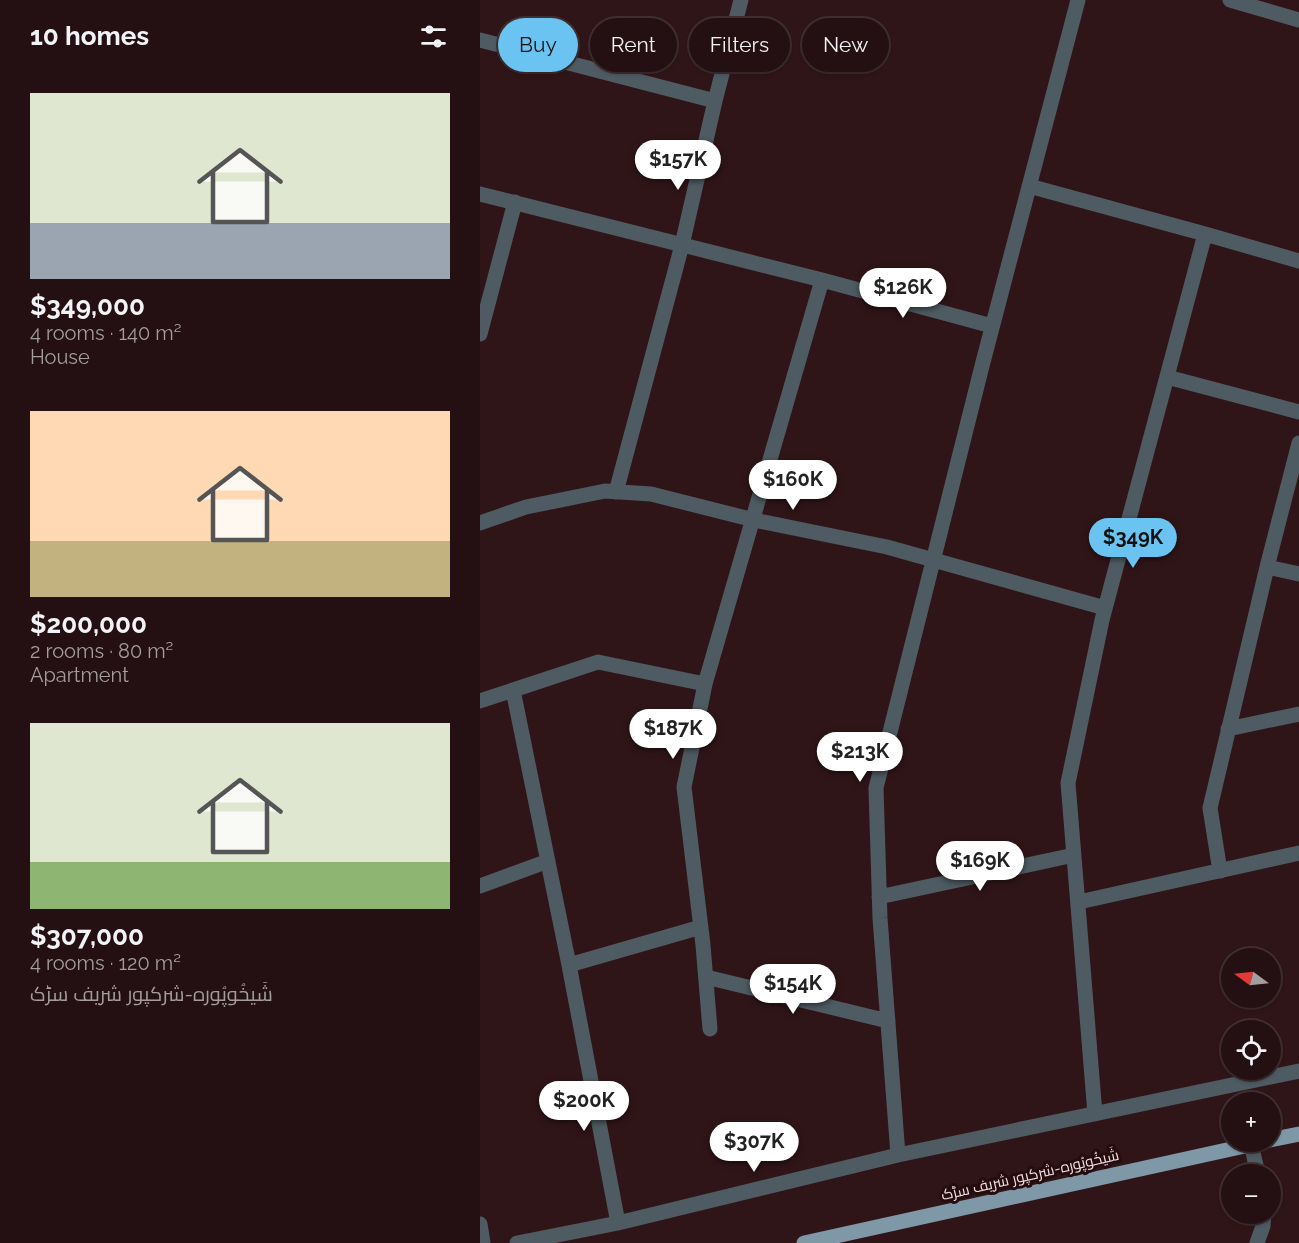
<!DOCTYPE html>
<html lang="en">
<head>
<meta charset="utf-8">
<style>
	body { margin:0; font-family:Raleway,Cairo,sans-serif; background:#301e20; color:#f1f3f6; height:100vh; display:flex; flex-direction:column; font-size:22px; white-space:nowrap }
	* { box-sizing:border-box; margin:0 }
	p { font-size:20px; color:#a39d9f }
	.icon { flex:none; width:33px; height:33px; fill:none; stroke:currentColor; stroke-width:2; stroke-linecap:round; stroke-linejoin:round }
	.map { position:relative; flex:1; overflow:hidden }
	.side { display:flex; flex-direction:column; background:#241012; width:480px }
	.side>* { flex:none }
	.banner { position:absolute; left:18px; top:18px; width:570px; height:54px; display:flex; gap:12px }
	.needle { width:39px; rotate:285deg }
	.buttons { position:absolute; left:741px; top:948px; display:grid; gap:12px }
	.buttons a { display:grid; place-items:center; width:60px; height:60px; border-radius:50%; background:#241012; box-shadow:0 2px 4px #0004,0 0 0 2px #413032; font-size:30px }
	.price { position:absolute; translate:-50% -51px; padding:0 14px; border-radius:21px; background:#fff; color:#222; font-size:20px; line-height:39px; filter:drop-shadow(0 2px 3px #0008) }
	.price::after { content:''; position:absolute; left:50%; top:36px; width:18px; height:14px; margin-left:-9px; background:inherit; clip-path:polygon(0 0,100% 0,50% 100%) }
	.price.selected { background:#6ac3f1; color:#111 }
	ul { padding:0; list-style:none }
	li { display:grid; align-content:center; gap:12px; height:318px; padding:0 30px }
	li span { display:grid; place-items:center; height:186px; border-radius:0px; color:#555 }
	li>.icon { margin-inline-start:auto }
	span .icon { width:108px; height:108px; fill:#fffc; stroke-width:1 }
	li b { font-size:26px }
	h2 { display:flex; justify-content:space-between; align-items:center; height:72px; padding:0 30px; font-size:26px }
	.chip { padding:0 21px; border-radius:27px; background:#241012; box-shadow:0 2px 4px #0004,0 0 0 2px #413032; font-size:21px; line-height:54px }
	.chip.selected { background:#6ac3f1; color:#111 }
	main { display:flex; flex:1; min-height:0 }
	.map>svg:first-child { display:block }
	.lines { fill:none; stroke-linecap:round; stroke-linejoin:round }
	.street { stroke:#4e5b62; stroke-width:15 }
	.primary { stroke:#7e98a7; stroke-width:15 }
	.labels { text-anchor:middle; stroke-width:6; stroke-linejoin:round; paint-order:stroke }
	.street-label { font-size:15px; fill:#f4e0e2; stroke:#250c0f }
</style>
</head>
<body>
<main>
<section class="side">
<h2>10 homes<svg class="icon" aria-label="filters" viewBox="0 0 24 24"><path d="M4 7h16M4 17h16"/><circle cx="9" cy="7" r="2"/><circle cx="15" cy="17" r="2"/></svg></h2>
<ul>
<li><span style="background:linear-gradient(#dfe7d0 70%,#9aa5b1 0)"><svg class="icon" aria-label="home" viewBox="0 0 24 24"><path d="M3 11l9-7 9 7M6 9v11h12V9"/></svg></span><div><b>$349,000</b><p>4 rooms · 140 m²</p><p>House</p></div></li>
<li><span style="background:linear-gradient(#ffd9b3 70%,#c2b280 0)"><svg class="icon" aria-label="home" viewBox="0 0 24 24"><path d="M3 11l9-7 9 7M6 9v11h12V9"/></svg></span><div><b>$200,000</b><p>2 rooms · 80 m²</p><p>Apartment</p></div></li>
<li><span style="background:linear-gradient(#dfe7d0 75%,#8fb573 0)"><svg class="icon" aria-label="home" viewBox="0 0 24 24"><path d="M3 11l9-7 9 7M6 9v11h12V9"/></svg></span><div><b>$307,000</b><p>4 rooms · 120 m²</p><p>شَيخُوپُورہ-شرکپور شریف سڑک</p></div></li>
</ul>
</section>
<div class="map">
<svg width="819" height="1243" viewBox="0 0 819 1243">
	<rect width="100%" height="100%" fill="#301518"/>
	<g class="lines">
		<path class="street" d="M598 0 502 366 396 788 400 918 418 1155 819 1071
			M750 0 819 20
			M0 40 235 101 202 245 136 492
			M235 101 261 0
			M549 186 725 234 622 620 588 783 615 1114
			M0 194 342 280 225 684
			M725 234 819 261
			M342 280 512 326
			M0 334 35 202
			M687 377 819 412
			M0 523 46 507 125 491 171 494 274 520 407 547 625 608
			M787 567 819 574
			M33 690 89 965 221 927
			M0 701 118 662 225 684 204 787 223 945 230 1029
			M748 729 819 714
			M740 871 730 808 787 567 819 443
			M0 886 68 861
			M399 897 594 855
			M599 902 819 853
			M226 977 408 1021
			M771 1144 778 1174
			M138 1223 418 1155
			M0 1224 3 1243
			M37 1243 138 1223 89 965
			M777 1243 783 1226 784 1214"/>
		<path class="primary" d="M790 1140 819 1134
			M324 1243 783 1142"/>
	</g>
	<g class="labels">
		<g class="street-label">
			<text transform="translate(550 1175) rotate(-13)" y="5">شَيخُوپُورہ-شرکپور شریف سڑک</text>
		</g>
	</g>
</svg>
<div class="buttons">
<a><svg class="needle" viewBox="-14 -14 28 28"><path d="M0-13l5 13h-10z" fill="#e53935"/><path d="M0 13l5-13h-10z" fill="#a39d9f"/></svg></a>
<a><svg class="icon" aria-label="locate" viewBox="0 0 24 24"><circle cx="12" cy="12" r="6"/><path d="M12 2v4M12 18v4M2 12h4M18 12h4"/></svg></a>
<a>+</a>
<a>−</a>
</div>
<b class="price" style="left:198px;top:191px">$157K</b>
<b class="price" style="left:423px;top:319px">$126K</b>
<b class="price" style="left:313px;top:511px">$160K</b>
<b class="price selected" style="left:653px;top:569px">$349K</b>
<b class="price" style="left:193px;top:760px">$187K</b>
<b class="price" style="left:380px;top:783px">$213K</b>
<b class="price" style="left:500px;top:892px">$169K</b>
<b class="price" style="left:313px;top:1015px">$154K</b>
<b class="price" style="left:104px;top:1132px">$200K</b>
<b class="price" style="left:274px;top:1173px">$307K</b>
<div class="banner">
<a class="chip selected">Buy</a>
<a class="chip">Rent</a>
<a class="chip">Filters</a>
<a class="chip">New</a>
</div>
</div>
</main>
</body>
</html>
